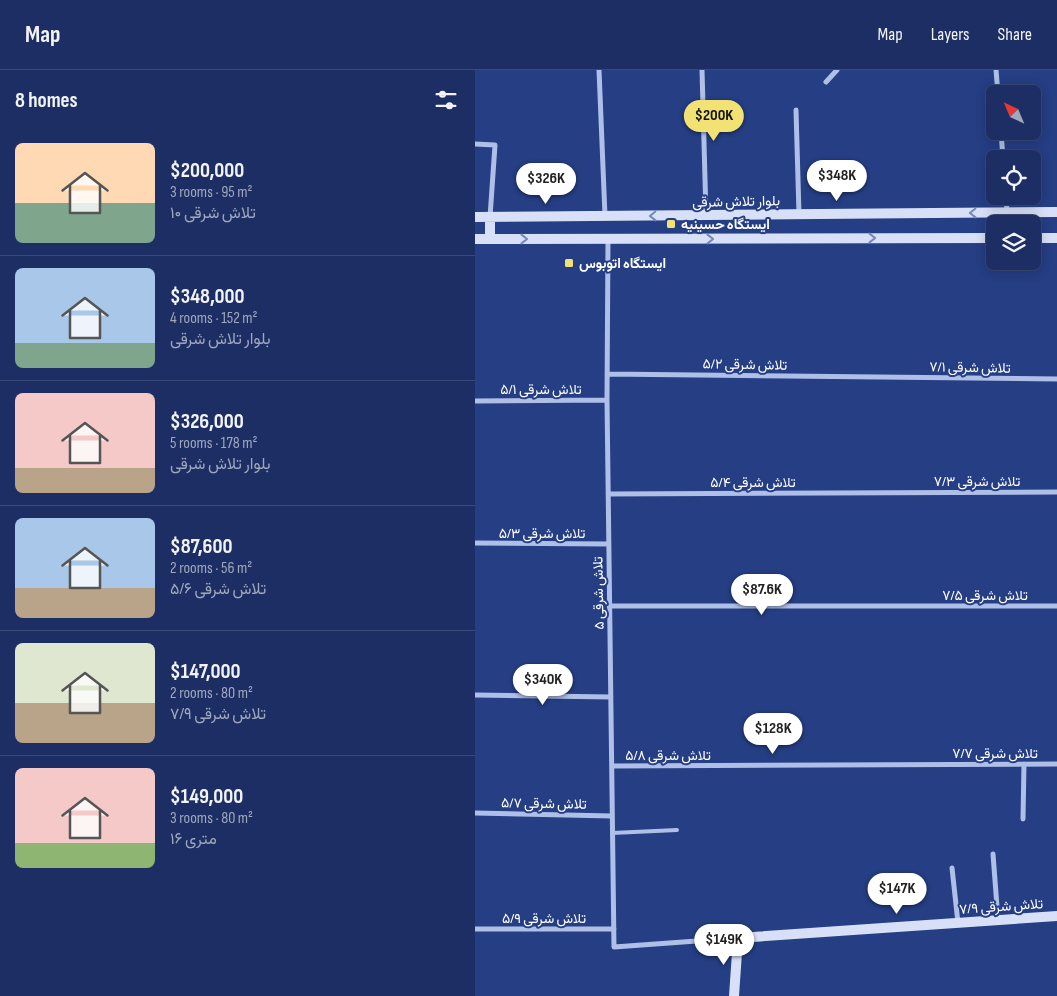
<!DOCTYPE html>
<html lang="en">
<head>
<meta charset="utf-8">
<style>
	body { margin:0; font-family:"Sofia Sans Condensed",Vazirmatn,sans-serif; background:#293a6c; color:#f1f3f6; height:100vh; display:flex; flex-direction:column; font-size:19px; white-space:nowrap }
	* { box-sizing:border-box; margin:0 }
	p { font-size:16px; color:#a0a8be }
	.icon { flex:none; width:28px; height:28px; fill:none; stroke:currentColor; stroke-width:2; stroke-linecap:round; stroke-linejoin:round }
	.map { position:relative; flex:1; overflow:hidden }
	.side { display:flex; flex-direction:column; background:#1c2e63; width:475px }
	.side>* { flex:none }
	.needle { width:32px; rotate:316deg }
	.buttons { position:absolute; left:511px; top:15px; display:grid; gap:10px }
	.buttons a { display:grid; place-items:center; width:55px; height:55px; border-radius:8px; background:#1c2e63; box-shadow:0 2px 12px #0003,0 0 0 1px #3a4a78; font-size:25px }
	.price { position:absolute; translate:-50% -42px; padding:0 11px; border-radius:18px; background:#fff; color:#222; font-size:16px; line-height:32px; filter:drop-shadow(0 1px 2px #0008) }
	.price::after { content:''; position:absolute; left:50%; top:30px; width:15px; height:11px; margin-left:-8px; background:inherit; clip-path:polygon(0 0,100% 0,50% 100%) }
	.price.selected { background:#f1e273; color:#111 }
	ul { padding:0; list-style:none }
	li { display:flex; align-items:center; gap:15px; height:125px; padding:0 15px }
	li+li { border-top:1px solid #3a4a78 }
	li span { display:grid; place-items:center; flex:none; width:140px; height:100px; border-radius:8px; color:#555 }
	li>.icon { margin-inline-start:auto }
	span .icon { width:60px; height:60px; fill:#fffc; stroke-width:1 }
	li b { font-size:21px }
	h2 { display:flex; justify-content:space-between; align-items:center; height:60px; padding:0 15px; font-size:21px }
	header { display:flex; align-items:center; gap:30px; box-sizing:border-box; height:70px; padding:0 25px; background:#1c2e63; border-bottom:1px solid #3a4a78 }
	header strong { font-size:24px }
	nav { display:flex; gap:28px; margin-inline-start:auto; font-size:18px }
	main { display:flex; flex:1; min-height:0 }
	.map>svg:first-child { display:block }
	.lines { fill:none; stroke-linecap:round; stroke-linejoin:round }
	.lane { stroke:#aebfe8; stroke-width:4 }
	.street { stroke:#aebfe8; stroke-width:5 }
	.secondary { stroke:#d8e0f7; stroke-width:10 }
	.oneway { stroke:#7687b8 }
	.poi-dot { fill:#f1e273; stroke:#253e84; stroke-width:2 }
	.labels { text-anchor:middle; stroke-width:4; stroke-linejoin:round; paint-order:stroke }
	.street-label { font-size:14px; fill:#fff; stroke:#253e84 }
	.poi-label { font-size:14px; font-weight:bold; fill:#fff; stroke:#253e84; text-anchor:start }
</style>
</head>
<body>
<header>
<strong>Map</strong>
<nav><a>Map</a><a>Layers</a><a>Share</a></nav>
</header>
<main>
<section class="side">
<h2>8 homes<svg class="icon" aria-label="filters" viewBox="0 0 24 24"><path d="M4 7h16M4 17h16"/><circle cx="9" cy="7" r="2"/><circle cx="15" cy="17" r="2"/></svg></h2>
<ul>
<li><span style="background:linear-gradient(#ffd9b3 60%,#7fa58c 0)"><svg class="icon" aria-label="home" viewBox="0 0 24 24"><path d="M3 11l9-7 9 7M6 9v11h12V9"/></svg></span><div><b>$200,000</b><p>3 rooms · 95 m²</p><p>تلاش شرقی ۱۰</p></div></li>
<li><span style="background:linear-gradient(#a9c7e8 75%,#7fa58c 0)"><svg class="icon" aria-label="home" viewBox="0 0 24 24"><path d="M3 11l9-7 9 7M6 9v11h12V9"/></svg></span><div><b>$348,000</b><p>4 rooms · 152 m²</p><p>بلوار تلاش شرقی</p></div></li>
<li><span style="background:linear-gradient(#f6c9c9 75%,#b9a48a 0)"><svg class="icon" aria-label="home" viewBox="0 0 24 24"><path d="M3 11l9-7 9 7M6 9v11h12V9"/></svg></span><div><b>$326,000</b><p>5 rooms · 178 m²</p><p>بلوار تلاش شرقی</p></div></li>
<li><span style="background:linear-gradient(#a9c7e8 70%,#b9a48a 0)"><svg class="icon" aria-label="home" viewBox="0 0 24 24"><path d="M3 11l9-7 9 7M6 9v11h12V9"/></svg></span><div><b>$87,600</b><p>2 rooms · 56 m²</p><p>۵/۶ تلاش شرقی</p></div></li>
<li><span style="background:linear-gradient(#dfe7d0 60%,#b9a48a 0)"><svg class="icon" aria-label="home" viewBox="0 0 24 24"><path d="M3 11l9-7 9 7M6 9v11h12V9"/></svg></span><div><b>$147,000</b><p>2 rooms · 80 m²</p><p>۷/۹ تلاش شرقی</p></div></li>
<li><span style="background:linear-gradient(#f6c9c9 75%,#8fb573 0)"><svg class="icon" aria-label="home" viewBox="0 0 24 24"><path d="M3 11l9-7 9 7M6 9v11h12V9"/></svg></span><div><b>$149,000</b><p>3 rooms · 80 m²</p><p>۱۶ متری</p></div></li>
</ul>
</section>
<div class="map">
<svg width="582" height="926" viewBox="0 0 582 926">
	<rect width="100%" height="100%" fill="#253e84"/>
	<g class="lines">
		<path class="lane" d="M137 763 202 760"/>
		<path class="street" d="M124 0 130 146
			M227 0 231 145
			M521 0 523 24
			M351 12 362 0
			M321 40 324 144
			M526 61 528 89
			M0 74 20 75 15 147
			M531 126 532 142
			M133 169 132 330 139 877 263 868
			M132 304 582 309
			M0 331 132 330
			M133 424 582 422
			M0 473 134 474
			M134 536H582
			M0 625 136 627
			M137 696 582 694
			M0 743 137 746
			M548 749 549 694
			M518 784 523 850
			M477 798 483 853
			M0 859H139"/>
		<path class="secondary" d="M0 147 582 142
			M15 148V169
			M558 168H582
			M0 169 520 168
			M259 926 263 868 582 846"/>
	</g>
	<defs><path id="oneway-chevron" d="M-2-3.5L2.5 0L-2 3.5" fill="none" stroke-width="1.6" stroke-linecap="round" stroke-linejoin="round" transform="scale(1.25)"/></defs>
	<g class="oneway">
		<use href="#oneway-chevron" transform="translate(498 143) rotate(179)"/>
		<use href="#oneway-chevron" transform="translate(178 146) rotate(179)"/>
		<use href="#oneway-chevron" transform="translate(397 168)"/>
		<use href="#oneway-chevron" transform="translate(49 169)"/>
		<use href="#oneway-chevron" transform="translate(235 169)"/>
	</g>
	<g class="poi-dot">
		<rect x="191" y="149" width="10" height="10" rx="2.5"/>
		<rect x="89" y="188" width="10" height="10" rx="2.5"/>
	</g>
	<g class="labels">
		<g class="street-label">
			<text transform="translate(261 131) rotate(-1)" y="5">بلوار تلاش شرقی</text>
			<text transform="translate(270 294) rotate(1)" y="5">۵/۲ تلاش شرقی</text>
			<text transform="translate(495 297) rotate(1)" y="5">۷/۱ تلاش شرقی</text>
			<text x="66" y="324">۵/۱ تلاش شرقی</text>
			<text x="502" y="416">۷/۳ تلاش شرقی</text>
			<text x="278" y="417">۵/۴ تلاش شرقی</text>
			<text x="67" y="468">۵/۳ تلاش شرقی</text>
			<text transform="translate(123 523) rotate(-91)" y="5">۵ تلاش شرقی</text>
			<text x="510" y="530">۷/۵ تلاش شرقی</text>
			<text x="520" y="688">۷/۷ تلاش شرقی</text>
			<text x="193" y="690">۵/۸ تلاش شرقی</text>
			<text transform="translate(69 733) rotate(1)" y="5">۵/۷ تلاش شرقی</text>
			<text transform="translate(526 836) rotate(-4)" y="5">۷/۹ تلاش شرقی</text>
			<text x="69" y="853">۵/۹ تلاش شرقی</text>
		</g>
		<g class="poi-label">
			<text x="206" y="159">ایستگاه حسینیه</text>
			<text x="104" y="198">ایستگاه اتوبوس</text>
		</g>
	</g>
</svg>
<div class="buttons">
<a><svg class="needle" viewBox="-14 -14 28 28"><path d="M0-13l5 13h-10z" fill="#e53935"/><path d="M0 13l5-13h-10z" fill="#a0a8be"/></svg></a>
<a><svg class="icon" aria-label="locate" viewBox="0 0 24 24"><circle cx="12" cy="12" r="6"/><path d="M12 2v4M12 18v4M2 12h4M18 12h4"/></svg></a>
<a><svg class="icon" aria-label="layers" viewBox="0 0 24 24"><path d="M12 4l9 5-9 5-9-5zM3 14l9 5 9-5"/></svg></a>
</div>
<b class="price selected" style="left:239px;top:72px">$200K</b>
<b class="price" style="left:362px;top:132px">$348K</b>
<b class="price" style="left:71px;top:135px">$326K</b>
<b class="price" style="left:287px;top:546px">$87.6K</b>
<b class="price" style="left:68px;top:636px">$340K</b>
<b class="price" style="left:298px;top:685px">$128K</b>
<b class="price" style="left:422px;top:845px">$147K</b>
<b class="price" style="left:249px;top:896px">$149K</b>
</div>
</main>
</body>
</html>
